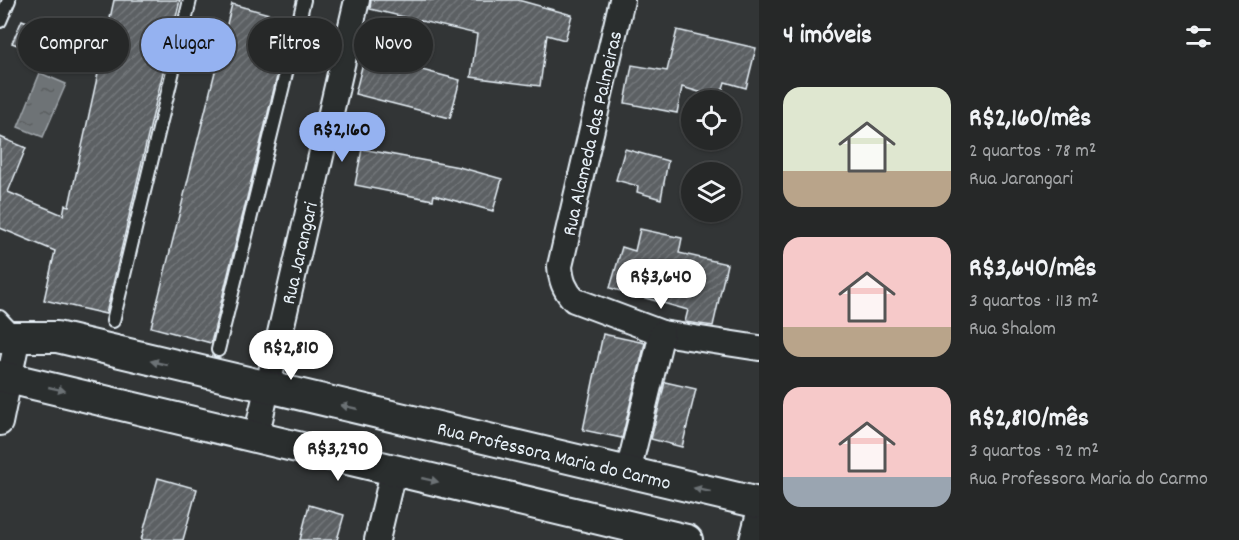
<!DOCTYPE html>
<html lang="pt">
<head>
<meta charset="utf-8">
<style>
	body { margin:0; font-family:Dekko,sans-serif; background:#323434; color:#f1f3f6; height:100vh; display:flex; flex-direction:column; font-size:22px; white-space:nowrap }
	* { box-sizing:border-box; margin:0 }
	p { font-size:20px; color:#a4a6a8 }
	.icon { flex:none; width:33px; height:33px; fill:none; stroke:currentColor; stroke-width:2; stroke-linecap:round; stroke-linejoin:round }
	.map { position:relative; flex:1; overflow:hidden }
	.panel { display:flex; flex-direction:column; background:#262828; width:480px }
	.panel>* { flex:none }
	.banner { position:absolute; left:18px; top:18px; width:570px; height:54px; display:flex; gap:12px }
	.buttons { position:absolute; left:681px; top:90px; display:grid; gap:12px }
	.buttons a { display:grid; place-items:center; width:60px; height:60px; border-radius:50%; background:#262828; box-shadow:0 2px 4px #0004,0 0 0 2px #424445; font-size:30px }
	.price { position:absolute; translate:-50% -51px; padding:0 14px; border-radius:21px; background:#fff; color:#222; font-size:20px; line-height:39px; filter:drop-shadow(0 2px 3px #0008) }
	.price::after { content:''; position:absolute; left:50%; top:36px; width:18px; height:14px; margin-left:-9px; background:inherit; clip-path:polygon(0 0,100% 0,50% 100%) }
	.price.on { background:#95b2f1; color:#111 }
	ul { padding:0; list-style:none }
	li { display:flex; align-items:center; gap:18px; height:150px; padding:0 24px }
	li span { display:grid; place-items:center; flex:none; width:168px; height:120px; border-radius:18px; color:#555 }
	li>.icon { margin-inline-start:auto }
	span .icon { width:72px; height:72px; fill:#fffc; stroke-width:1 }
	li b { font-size:26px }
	h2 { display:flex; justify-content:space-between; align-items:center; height:72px; padding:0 24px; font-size:26px }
	.chip { padding:0 21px; border-radius:27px; background:#262828; box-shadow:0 2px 4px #0004,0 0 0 2px #424445; font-size:21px; line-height:54px }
	.chip.on { background:#95b2f1; color:#111 }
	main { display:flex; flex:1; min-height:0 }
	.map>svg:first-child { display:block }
	.water { fill:url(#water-ripples); stroke:#9fa5aa; stroke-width:1.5 }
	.building { fill:url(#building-hatch); stroke:#e8f1f8; stroke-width:1.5 }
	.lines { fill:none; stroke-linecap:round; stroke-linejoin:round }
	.service-casing { stroke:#e8f1f8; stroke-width:16 }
	.minor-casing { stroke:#e8f1f8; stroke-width:28 }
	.tertiary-casing { stroke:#e8f1f8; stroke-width:34 }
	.service { stroke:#2a2d2e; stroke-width:12 }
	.minor { stroke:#2a2d2e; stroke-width:24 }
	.tertiary { stroke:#2a2d2e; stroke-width:30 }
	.oneway { fill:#6c7275 }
	.labels { text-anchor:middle; stroke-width:4.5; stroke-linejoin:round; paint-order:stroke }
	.street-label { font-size:20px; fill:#e8f1f8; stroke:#2a2d2e }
</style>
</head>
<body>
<main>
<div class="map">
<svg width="759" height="540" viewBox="0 0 759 540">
	<defs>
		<pattern id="water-ripples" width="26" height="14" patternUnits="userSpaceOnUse" patternTransform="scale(1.5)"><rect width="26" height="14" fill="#6e7376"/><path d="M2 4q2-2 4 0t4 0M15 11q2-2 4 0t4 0" fill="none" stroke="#5a5e60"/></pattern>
		<pattern id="building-hatch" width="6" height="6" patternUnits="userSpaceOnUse" patternTransform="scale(1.5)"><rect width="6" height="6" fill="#5c6063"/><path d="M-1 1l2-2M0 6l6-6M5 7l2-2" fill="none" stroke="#73777a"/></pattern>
	</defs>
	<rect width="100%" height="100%" fill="#323536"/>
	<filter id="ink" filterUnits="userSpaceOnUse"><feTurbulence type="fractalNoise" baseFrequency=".0167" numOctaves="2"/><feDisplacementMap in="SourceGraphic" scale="12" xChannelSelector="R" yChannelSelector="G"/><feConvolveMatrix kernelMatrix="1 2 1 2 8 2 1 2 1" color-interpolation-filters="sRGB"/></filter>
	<g filter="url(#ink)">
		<path class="water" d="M40 73 66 84 43 137 18 127Z"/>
		<path class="building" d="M114 0H180L106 314 44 300 55 251 0 228V137L26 148 8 192 63 215 65 205 69 206Z
			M371 0H518L572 15 565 40 547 35 540 86 471 77 477 34 370 9Z
			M232 4 291 20 211 343 151 327Z
			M22 20 48 30 39 53 12 43Z
			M677 30 756 48 746 88 725 82 720 98 682 87 677 113 625 103 632 65 667 71Z
			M365 55 460 80 450 118 355 94Z
			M362 149 459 167 502 179 493 211 434 195 433 200 355 185Z
			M625 149 668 161 661 199 637 192 638 186 616 180Z
			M640 229 682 238 679 253 727 264 713 326 685 322 688 310 610 288 622 247 635 251Z
			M603 334 645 343 622 438 583 430Z
			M665 382 696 389 682 447 651 439Z
			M158 478 197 489 183 540H141Z
			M309 505 344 515 337 540H300Z"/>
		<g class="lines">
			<g class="service-casing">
				<path id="service" d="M0 21 9 0
					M0 317 15 333
					M113 321 190 0
					M218 350 304 0"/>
			</g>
			<g class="minor-casing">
				<g id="minor">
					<path d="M622 0 560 266C561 280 564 289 574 300L662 333 759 348"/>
					<path d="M0 423 18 336"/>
					<path id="s1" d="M256 437 357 0"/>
					<path d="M628 472 662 333"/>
					<path d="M377 540 393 472"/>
					<path d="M752 540 759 513"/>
				</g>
			</g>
			<g class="tertiary-casing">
				<g id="tertiary">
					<path id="s2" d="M0 337H57L759 503"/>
					<path d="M0 376 687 540"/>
				</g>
			</g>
			<use href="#service" class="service"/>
			<use href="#minor" class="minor"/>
			<use href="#tertiary" class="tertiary"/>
		</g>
		<defs><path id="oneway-solid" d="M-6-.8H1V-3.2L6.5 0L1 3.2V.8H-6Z" transform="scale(1.5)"/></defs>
		<g class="oneway">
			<use href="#oneway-solid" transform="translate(159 363) rotate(-167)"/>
			<use href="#oneway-solid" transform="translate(57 389) rotate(13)"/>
			<use href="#oneway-solid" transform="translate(349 407) rotate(-167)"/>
			<use href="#oneway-solid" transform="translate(430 480) rotate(13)"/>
			<use href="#oneway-solid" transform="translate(702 490) rotate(-167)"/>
		</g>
	</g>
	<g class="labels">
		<g class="street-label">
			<text transform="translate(591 133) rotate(-77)" y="7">Rua Alameda das Palmeiras</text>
			<text dy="7" stroke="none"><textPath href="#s1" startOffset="189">Rua Jarangari</textPath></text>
			<text dy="7" stroke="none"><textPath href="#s2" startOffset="568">Rua Professora Maria do Carmo</textPath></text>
		</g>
	</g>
</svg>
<div class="buttons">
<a><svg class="icon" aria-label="locate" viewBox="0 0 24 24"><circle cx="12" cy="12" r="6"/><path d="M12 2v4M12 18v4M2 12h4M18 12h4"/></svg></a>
<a><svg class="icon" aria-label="layers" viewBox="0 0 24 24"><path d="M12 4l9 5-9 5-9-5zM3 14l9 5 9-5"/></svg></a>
</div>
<b class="price on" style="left:342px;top:163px">R$2,160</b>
<b class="price" style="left:661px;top:310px">R$3,640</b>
<b class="price" style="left:291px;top:381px">R$2,810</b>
<b class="price" style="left:338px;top:482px">R$3,290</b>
<div class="banner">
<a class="chip">Comprar</a>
<a class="chip on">Alugar</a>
<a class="chip">Filtros</a>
<a class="chip">Novo</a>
</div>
</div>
<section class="panel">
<h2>4 imóveis<svg class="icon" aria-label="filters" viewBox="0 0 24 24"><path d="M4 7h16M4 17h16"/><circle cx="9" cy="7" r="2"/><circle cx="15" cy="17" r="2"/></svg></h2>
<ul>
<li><span style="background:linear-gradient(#dfe7d0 70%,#b9a48a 0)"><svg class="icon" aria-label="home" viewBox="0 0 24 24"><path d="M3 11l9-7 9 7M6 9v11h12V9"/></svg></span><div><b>R$2,160/mês</b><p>2 quartos · 78 m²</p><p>Rua Jarangari</p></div></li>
<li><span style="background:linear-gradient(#f6c9c9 75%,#b9a48a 0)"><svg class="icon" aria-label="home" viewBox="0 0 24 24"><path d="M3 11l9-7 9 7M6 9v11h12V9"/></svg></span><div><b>R$3,640/mês</b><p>3 quartos · 113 m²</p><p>Rua Shalom</p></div></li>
<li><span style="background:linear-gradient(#f6c9c9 75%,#9aa5b1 0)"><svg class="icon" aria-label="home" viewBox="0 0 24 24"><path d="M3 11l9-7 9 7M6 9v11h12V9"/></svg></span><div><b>R$2,810/mês</b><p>3 quartos · 92 m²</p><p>Rua Professora Maria do Carmo</p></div></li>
</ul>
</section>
</main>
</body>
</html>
